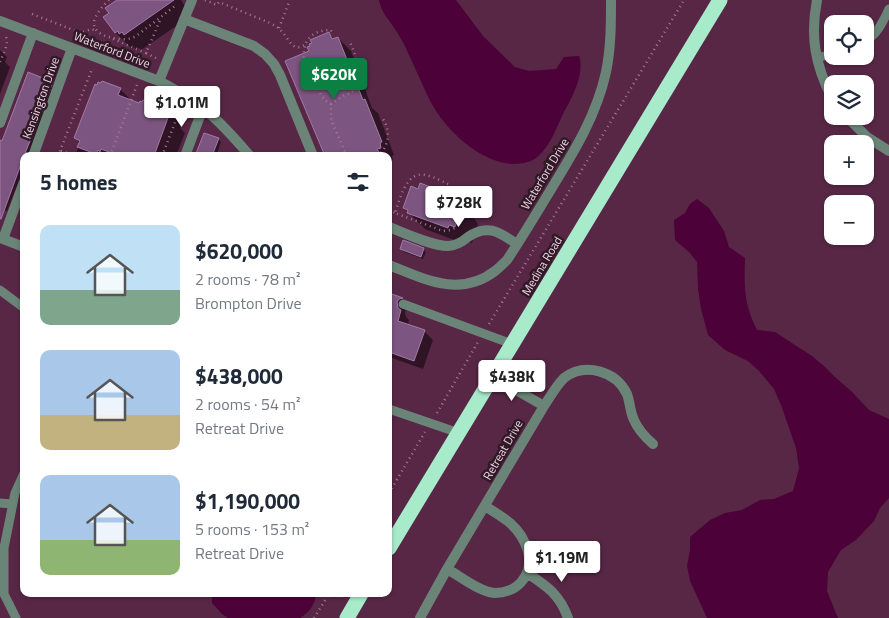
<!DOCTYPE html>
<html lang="en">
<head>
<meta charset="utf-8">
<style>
	body { margin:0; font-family:"Titillium Web",sans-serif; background:#f2f2f3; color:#1f2937; height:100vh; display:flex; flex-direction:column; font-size:19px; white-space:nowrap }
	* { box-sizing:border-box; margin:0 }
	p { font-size:16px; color:#747a83 }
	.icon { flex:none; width:28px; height:28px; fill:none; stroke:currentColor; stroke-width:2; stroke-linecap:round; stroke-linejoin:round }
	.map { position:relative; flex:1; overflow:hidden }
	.side { position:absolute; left:20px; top:152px; width:372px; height:445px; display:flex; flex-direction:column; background:#fff; border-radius:10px; box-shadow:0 1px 4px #0004 }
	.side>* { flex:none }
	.buttons { position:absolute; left:824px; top:15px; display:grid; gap:10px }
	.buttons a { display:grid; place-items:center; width:50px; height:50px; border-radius:10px; background:#fff; box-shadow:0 1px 4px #0004; font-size:25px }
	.price { position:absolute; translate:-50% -42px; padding:0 11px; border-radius:5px; background:#fff; color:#222; font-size:16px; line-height:32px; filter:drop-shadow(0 1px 2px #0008) }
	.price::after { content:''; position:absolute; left:50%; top:30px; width:15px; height:11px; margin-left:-8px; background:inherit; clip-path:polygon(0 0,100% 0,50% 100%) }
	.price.active { background:#0b8043; color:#fff }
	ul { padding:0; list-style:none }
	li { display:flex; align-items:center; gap:15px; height:125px; padding:0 20px }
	li span { display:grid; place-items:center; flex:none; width:140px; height:100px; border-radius:10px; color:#555 }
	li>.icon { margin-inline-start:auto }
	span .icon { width:60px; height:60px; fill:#fffc; stroke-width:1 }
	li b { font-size:21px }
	h2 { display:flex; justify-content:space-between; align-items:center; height:60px; padding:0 20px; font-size:21px }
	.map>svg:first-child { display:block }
	.water { fill:#4c0138 }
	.shadow { fill:#0007 }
	.building { fill:#7c5581; stroke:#a279a7 }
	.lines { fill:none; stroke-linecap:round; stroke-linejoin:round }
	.path { stroke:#a47c94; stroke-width:2.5; stroke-dasharray:1 4; stroke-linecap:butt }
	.lane { stroke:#6a8578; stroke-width:9 }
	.street { stroke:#6a8578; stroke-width:10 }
	.highway { stroke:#a7ebca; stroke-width:15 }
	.labels { text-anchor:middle; stroke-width:5; stroke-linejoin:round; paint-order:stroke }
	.street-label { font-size:12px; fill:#f1d2e4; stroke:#301a27 }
</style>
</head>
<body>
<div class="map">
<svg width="889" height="618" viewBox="0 0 889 618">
	<rect width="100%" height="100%" fill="#582746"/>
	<path class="water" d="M379 0H456L483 36 515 67 529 71 556 69 564 57 579 56C585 72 573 96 565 110 556 127 552 145 536 158 526 165 511 165 500 162 475 155 453 135 438 114 426 96 418 73 408 53 405 45 400 37 395 29 389 20 381 12 379 0Z
		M697 199 709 208 724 231 729 247 745 258C744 287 744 304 757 330L775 332 812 356 825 367 835 377 851 391 869 410 889 419V498L880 508 874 521 856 540 841 550 828 572 827 591 838 618H707L690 581 687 566 690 550V537L710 520 725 513 742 510 760 500 774 499 793 491 799 468 796 448 781 405 774 389 759 371 748 361 725 350 708 335 701 309 698 289 697 262 690 253 675 240 674 220 685 213 690 204Z
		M212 594H317C313 606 311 611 300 618H228L222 614 212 603Z"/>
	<path class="shadow" d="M119 0H181L188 11 185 20 141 50 139 48 137 50 134 47 132 49 116 33 110 13Z
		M329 34 335 40 338 38 351 51 372 108 378 113 394 155 392 156 393 160 389 162 391 165 389 166V156H326L287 62 310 52Z
		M0 50 7 57 5 62 10 67 0 94Z
		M52 83 54 85 28 156H24V167L7 211 0 209V149Z
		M120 89 134 103 165 106 182 123 180 128 185 133 176 156H75L80 143 75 138Z
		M205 134 219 139 221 142 216 156H197Z
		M456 198 473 215 472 216 478 224 472 243 466 241 465 244 425 229 404 208Z
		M389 199 392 202 389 209Z
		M401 249H423L426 252 423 259 404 252Z
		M389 294 402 299 410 307H408L405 312 406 317 409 320 408 325 424 331 433 340 423 369 389 357Z"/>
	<path class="building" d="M117 0H174L124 35 122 32 119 34 118 31 115 33 103 17 109 13 105 8Z
		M329 32 332 39 338 37 363 100 365 99 382 142 380 143 381 148 377 149 379 152 369 156H325L285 61 309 51 307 47 310 46 309 44 312 43 310 40Z
		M28 72 53 82 31 141H30L24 156 1 219H0V140L2 141Z
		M102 81 121 88 118 95 139 103 140 101 142 102 143 100 146 101 147 98 166 105 163 113 169 115 154 156H120L101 149 100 152 98 150 96 154 77 147 80 141 74 138 95 84 97 85 98 82 101 83Z
		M204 133 219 138 212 156H195Z
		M420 183 457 197 456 201 460 202 459 205 462 207 455 227 449 225 448 228 407 213 408 210 403 208 411 186 418 189Z
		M403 240 424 248 421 257 400 249Z
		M389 293 403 298 399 299 397 302 398 308 401 310 398 321 425 330 414 361 389 352Z"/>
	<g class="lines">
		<path class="path" d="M109 0C93 15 84 32 113 38 119 39 126 40 132 38 138 36 143 30 148 27 157 20 166 13 176 5
			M205 0 217 5 219 2 270 23C276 26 280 29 284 34 291 43 294 53 307 43
			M32 14 81 33 91 29 97 31
			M279 28 290 0
			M113 39 146 53
			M156 58 146 53 161 18
			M0 62C3 54 9 45 6 37
			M331 104 328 103 322 97 304 57C303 38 314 30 331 30L332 34
			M61 151 77 156
			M58 156 92 69
			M110 156 137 85
			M162 156 181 107
			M347 156 331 120V104C335 102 338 99 341 97 345 95 349 94 352 92 366 82 355 54 350 42
			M377 156C389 148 391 131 383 119
			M448 184C441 181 433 176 425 175 406 171 400 199 395 213L443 231 451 230 458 226
			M389 210 395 213
			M489 324 684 0
			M437 413 478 342
			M389 493 425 432
			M314 618 329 594"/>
		<path class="lane" d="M865 41C878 34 883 21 889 9
			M817 58 832 54
			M0 290 24 308
			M403 304 512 344
			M389 409 459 433
			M0 503 12 504
			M16 618 4 594V548L15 493 24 473"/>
		<path class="street" d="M817 0C810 36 815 65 832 98
			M184 19 254 46 265 54 274 64 280 75 313 156
			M0 21 159 81C174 89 189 97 203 108 221 122 235 139 250 156
			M159 81 192 0
			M846 116 867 137 889 151
			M0 123 33 33
			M33 156 72 48
			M185 156 203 108
			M389 227C404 233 432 246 448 246 456 246 462 242 468 237 488 223 500 233 517 244
			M0 238 24 247
			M3 239 24 182
			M389 265C424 279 460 298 495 271 499 268 503 264 507 260 523 236 538 211 553 186 575 150 597 114 606 72 611 48 611 24 611 0
			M492 376 544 406
			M447 569C460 576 480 592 495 593 505 593 516 589 522 581 537 563 526 537 510 523 503 517 494 512 485 506
			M527 573C547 586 560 595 568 618
			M420 618 447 569 544 406C550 397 556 386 564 378 585 362 616 371 627 394 630 402 630 412 634 420 638 430 645 437 653 444"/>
		<path class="highway" d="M389 548 720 0
			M347 618 361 594"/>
	</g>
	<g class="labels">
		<g class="street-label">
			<text transform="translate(112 50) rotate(21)" y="4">Waterford Drive</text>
			<text transform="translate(41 98) rotate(-70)" y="4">Kensington Drive</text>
			<text transform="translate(545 174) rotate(-59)" y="4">Waterford Drive</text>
			<text transform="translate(542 266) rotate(-59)" y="4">Medina Road</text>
			<text transform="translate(503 450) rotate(-60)" y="4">Retreat Drive</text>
		</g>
	</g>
</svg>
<div class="buttons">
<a><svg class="icon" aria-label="locate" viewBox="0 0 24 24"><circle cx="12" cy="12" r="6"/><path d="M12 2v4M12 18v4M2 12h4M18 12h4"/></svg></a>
<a><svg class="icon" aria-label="layers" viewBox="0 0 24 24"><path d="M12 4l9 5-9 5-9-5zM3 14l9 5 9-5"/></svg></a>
<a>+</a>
<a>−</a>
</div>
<b class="price active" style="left:334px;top:100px">$620K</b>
<b class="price" style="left:182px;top:128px">$1.01M</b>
<b class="price" style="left:459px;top:228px">$728K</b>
<b class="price" style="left:512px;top:402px">$438K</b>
<b class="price" style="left:562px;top:583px">$1.19M</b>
<section class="side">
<h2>5 homes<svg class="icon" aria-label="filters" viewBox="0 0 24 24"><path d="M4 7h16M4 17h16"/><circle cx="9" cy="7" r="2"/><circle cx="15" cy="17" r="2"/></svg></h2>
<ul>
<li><span style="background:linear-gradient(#bfe0f5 65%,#7fa58c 0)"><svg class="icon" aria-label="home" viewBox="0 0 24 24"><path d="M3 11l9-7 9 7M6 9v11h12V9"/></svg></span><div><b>$620,000</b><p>2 rooms · 78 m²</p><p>Brompton Drive</p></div></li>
<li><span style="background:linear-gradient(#a9c7e8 65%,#c2b280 0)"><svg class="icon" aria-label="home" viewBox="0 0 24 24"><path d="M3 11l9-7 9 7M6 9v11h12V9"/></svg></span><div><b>$438,000</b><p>2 rooms · 54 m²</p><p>Retreat Drive</p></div></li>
<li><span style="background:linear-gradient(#a9c7e8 65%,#8fb573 0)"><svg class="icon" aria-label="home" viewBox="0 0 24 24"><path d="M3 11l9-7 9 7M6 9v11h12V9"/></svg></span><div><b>$1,190,000</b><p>5 rooms · 153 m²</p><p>Retreat Drive</p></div></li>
</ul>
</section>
</div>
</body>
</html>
